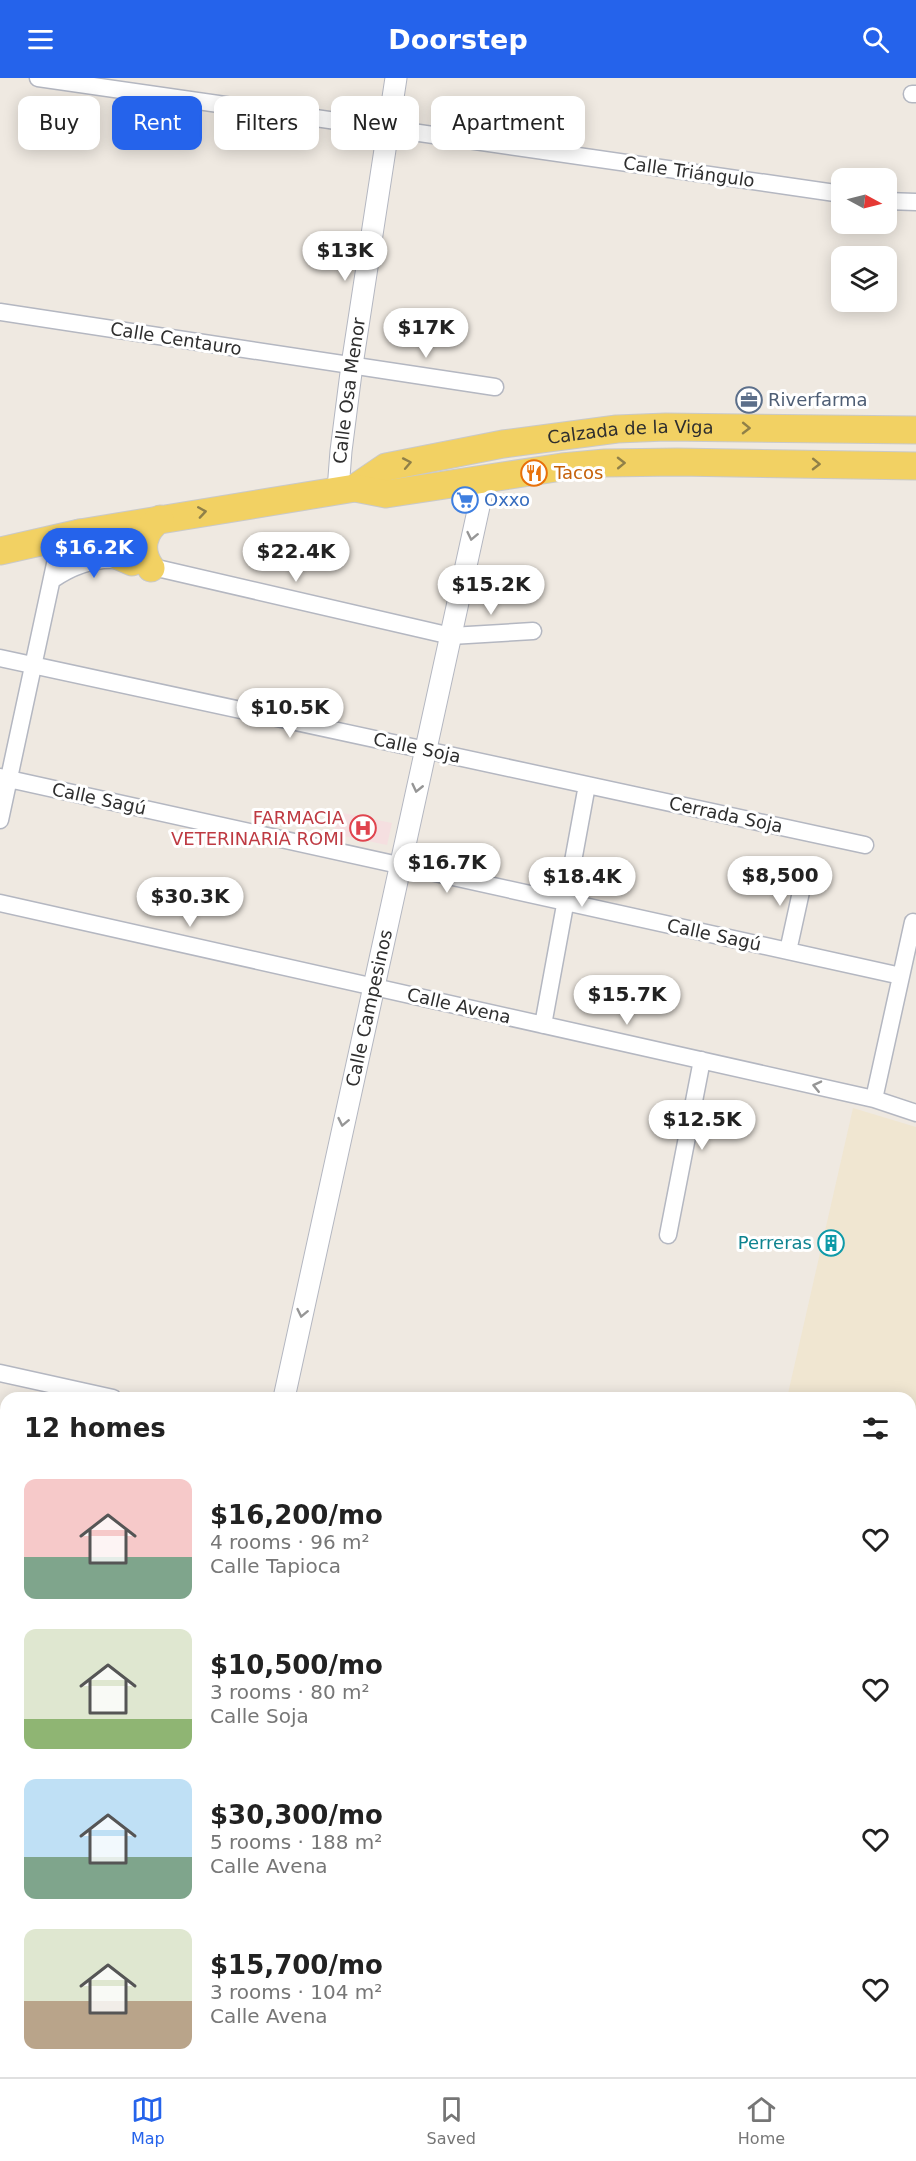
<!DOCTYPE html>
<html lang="en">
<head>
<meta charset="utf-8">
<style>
	body { margin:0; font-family:"DejaVu Sans",sans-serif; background:#f6f6f6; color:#222; height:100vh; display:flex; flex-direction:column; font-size:22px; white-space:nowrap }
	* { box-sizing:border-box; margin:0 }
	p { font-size:20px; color:#767676 }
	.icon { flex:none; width:33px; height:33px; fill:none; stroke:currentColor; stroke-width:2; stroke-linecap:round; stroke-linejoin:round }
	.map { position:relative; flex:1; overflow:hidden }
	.details { position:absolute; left:0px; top:1314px; width:916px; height:686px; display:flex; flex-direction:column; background:#fff; border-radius:18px 18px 0 0; box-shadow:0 3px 15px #0003 }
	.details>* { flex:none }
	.hud { position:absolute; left:18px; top:18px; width:600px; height:54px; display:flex; gap:12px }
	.needle { width:39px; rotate:97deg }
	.fabs { position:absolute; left:831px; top:90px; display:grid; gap:12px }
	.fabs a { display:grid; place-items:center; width:66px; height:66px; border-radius:12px; background:#fff; box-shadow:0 3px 15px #0003; font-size:30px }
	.price { position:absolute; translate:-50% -51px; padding:0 14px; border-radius:21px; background:#fff; color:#222; font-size:20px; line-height:39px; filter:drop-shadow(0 2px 3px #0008) }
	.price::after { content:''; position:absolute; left:50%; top:36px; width:18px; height:14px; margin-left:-9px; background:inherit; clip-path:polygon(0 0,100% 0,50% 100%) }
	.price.active { background:#2563eb; color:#fff }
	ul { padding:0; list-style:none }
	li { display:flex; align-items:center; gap:18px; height:150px; padding:0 24px }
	li span { display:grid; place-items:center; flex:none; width:168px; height:120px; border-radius:12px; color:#555 }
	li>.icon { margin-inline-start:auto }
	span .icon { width:72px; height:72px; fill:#fffc; stroke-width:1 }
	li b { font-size:26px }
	h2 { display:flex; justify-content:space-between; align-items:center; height:72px; padding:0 24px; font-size:26px }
	.pill { padding:0 21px; border-radius:12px; background:#fff; box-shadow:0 3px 15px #0003; font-size:21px; line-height:54px }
	.pill.active { background:#2563eb; color:#fff }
	header { display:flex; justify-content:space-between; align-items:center; height:78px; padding:0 24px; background:#2563eb; color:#fff; font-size:27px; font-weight:700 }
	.tab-bar { display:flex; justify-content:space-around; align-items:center; height:84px; border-top:2px solid #e0e0e0; background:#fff; font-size:16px; color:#767676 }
	.tab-bar a { display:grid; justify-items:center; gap:3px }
	.tab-bar .active { color:#2563eb }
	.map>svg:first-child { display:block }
	.education { fill:#f0e6d1 }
	.medical { fill:#f5dfe0 }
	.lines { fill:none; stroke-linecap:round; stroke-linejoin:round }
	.minor-casing { stroke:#b4b7c1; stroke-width:19 }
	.tertiary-casing { stroke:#b4b7c1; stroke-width:23 }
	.primary-casing { stroke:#c9c9c9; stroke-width:29 }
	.minor { stroke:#fff; stroke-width:16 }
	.tertiary { stroke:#fff; stroke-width:21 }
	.primary { stroke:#f2d163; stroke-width:27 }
	.oneway { stroke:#908048 }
	.oneway2 { stroke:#969696 }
	.labels { text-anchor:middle; stroke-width:6; stroke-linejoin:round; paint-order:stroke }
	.street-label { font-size:18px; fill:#2e2e2e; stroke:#fff }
	.service-label { font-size:18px; fill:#4e5e75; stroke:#fff; text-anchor:start }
	.food-label { font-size:18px; fill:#c56008; stroke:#fff; text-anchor:start }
	.shop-label { font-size:18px; fill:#366cbe; stroke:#fff; text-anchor:start }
	.health-label { font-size:18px; fill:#be3a42; stroke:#fff; text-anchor:end }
	.culture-label { font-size:18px; fill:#0d838f; stroke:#fff; text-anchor:end }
</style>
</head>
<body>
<header><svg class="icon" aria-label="menu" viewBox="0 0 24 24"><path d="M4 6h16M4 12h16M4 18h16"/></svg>Doorstep<svg class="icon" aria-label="search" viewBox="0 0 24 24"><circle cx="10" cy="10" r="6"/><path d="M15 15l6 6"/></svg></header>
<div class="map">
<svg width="916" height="1999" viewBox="0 0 916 1999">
	<rect width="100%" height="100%" fill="#efe9e1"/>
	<path class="education" d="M853 1030 916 1049V1484L910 1483V1320H787Z"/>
	<path class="medical" d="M338 734 392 745 387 767 334 756Z"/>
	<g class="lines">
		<g class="minor-casing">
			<path id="minor" d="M38 0 842 116
				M912 16H916
				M886 123 916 124
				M0 234 495 309
				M144 487 451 558 533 553
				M52 502C72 488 93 480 118 482
				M0 580 865 767
				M0 699 901 898
				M0 742 61 458
				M0 825 874 1021 916 1035
				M788 873 806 791
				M543 947 587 707
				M874 1021 913 844
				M668 1157 702 982
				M0 1295 113 1320
				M910 1492 916 1493
				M0 1697 6 1698
				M910 1899 916 1900
				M0 1946 6 1947
				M218 1994 243 1999"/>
		</g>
		<g class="tertiary-casing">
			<g id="tertiary">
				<path id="s1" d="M338 412 341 373 352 287 396 0"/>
				<path id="s2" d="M284 1320 485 401"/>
				<path d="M136 1999 137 1994"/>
			</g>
		</g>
		<g class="primary-casing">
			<g id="primary">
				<path id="s3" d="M355 410 386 389 503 366 617 351 666 349 916 352"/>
				<path d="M80 455 105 472 132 484"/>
				<path d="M0 473 80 455 355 410 386 416 562 389 605 385 677 384 916 388"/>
				<path d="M151 490C138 472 143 453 160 441"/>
			</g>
		</g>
		<use href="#minor" class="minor"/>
		<use href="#tertiary" class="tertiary"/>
		<use href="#primary" class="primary"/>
	</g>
	<defs><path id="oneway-chevron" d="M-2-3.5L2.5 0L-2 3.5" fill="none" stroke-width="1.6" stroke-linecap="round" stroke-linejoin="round" transform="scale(1.5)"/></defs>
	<g class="oneway">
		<use href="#oneway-chevron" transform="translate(746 350) rotate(1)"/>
		<use href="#oneway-chevron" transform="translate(407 385) rotate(-11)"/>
		<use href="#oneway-chevron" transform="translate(621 385) rotate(-1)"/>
		<use href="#oneway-chevron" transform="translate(816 386) rotate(1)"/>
		<use href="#oneway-chevron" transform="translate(202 434) rotate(-9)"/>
	</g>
	<g class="oneway2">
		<use href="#oneway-chevron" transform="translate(472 458) rotate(102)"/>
		<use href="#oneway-chevron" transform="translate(417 710) rotate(103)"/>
		<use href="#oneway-chevron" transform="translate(817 1008) rotate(-167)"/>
		<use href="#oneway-chevron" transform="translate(343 1044) rotate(102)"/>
		<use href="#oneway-chevron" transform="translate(302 1235) rotate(102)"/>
	</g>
	<defs>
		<g id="office-ring" transform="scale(1.35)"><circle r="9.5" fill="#fff" stroke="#5c6f8a" stroke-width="1.5"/><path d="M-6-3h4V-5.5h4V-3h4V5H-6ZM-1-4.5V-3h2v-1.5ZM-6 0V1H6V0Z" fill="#5c6f8a"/></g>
		<g id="restaurant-ring" transform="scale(1.35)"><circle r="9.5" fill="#fff" stroke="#e8710a" stroke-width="1.5"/><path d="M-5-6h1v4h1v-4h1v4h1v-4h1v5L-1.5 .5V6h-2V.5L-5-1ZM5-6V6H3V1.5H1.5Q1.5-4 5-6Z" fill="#e8710a"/></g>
		<g id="supermarket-ring" transform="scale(1.35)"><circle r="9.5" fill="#fff" stroke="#3f7fe0" stroke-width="1.5"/><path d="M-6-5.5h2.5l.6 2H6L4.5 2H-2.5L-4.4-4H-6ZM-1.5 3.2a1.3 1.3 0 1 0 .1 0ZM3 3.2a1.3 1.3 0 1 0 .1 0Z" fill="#3f7fe0"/></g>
		<g id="hospital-ring" transform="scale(1.35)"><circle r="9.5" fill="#fff" stroke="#e0444e" stroke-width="1.5"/><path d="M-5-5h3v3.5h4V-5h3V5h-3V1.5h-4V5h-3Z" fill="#e0444e"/></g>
		<g id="building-ring" transform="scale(1.35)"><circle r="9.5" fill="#fff" stroke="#0f9aa8" stroke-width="1.5"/><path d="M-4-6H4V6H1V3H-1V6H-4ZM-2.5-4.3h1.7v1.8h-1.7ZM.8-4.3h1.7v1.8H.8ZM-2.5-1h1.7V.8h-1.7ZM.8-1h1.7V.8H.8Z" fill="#0f9aa8"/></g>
	</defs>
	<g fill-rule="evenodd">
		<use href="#office-ring" x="749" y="322"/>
		<use href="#restaurant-ring" x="534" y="395"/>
		<use href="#supermarket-ring" x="465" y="422"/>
		<use href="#hospital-ring" x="363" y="750"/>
		<use href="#building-ring" x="831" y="1165"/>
	</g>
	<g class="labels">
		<g class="street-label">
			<text transform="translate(689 94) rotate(8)" y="6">Calle Triángulo</text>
			<text transform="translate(176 261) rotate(9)" y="6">Calle Centauro</text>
			<text dy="6" stroke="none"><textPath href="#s1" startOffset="100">Calle Osa Menor</textPath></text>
			<text dy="6" stroke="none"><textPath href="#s3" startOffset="285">Calzada de la Viga</textPath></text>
			<text transform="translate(417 670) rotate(12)" y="6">Calle Soja</text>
			<text transform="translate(99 721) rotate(12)" y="6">Calle Sagú</text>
			<text transform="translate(726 737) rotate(12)" y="6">Cerrada Soja</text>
			<text transform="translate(714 857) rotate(12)" y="6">Calle Sagú</text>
			<text transform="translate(459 928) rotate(13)" y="6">Calle Avena</text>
			<text dy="6" stroke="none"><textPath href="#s2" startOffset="399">Calle Campesinos</textPath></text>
		</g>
		<g class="service-label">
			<text x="768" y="328">Riverfarma</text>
		</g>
		<g class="food-label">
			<text x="554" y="401">Tacos</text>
		</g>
		<g class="shop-label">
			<text x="484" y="428">Oxxo</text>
		</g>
		<g class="health-label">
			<text x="344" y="746">FARMACIA<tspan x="344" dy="21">VETERINARIA ROMI</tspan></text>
		</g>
		<g class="culture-label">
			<text x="812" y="1171">Perreras</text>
		</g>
	</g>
</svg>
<div class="fabs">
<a><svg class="needle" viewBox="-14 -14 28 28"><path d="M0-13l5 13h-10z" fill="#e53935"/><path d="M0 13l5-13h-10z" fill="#767676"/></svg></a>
<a><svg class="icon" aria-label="layers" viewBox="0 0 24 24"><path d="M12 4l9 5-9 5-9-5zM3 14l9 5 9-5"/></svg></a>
</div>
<b class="price" style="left:345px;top:204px">$13K</b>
<b class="price" style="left:426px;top:281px">$17K</b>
<b class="price active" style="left:94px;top:501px">$16.2K</b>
<b class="price" style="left:296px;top:505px">$22.4K</b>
<b class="price" style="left:491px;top:538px">$15.2K</b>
<b class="price" style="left:290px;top:661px">$10.5K</b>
<b class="price" style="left:447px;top:816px">$16.7K</b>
<b class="price" style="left:780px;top:829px">$8,500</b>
<b class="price" style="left:582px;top:830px">$18.4K</b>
<b class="price" style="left:190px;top:850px">$30.3K</b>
<b class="price" style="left:627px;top:948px">$15.7K</b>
<b class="price" style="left:702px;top:1073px">$12.5K</b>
<div class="hud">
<a class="pill">Buy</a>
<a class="pill active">Rent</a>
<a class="pill">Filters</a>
<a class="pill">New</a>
<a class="pill">Apartment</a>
</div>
<section class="details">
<h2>12 homes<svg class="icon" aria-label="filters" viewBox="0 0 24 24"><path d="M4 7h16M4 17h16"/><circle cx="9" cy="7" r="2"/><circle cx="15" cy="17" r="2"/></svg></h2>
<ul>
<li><span style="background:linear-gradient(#f6c9c9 65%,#7fa58c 0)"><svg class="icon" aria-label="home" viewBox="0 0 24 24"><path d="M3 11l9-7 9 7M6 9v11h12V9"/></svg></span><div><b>$16,200/mo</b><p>4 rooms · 96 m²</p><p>Calle Tapioca</p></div><svg class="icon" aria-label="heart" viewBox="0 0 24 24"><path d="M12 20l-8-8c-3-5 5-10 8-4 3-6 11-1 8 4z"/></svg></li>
<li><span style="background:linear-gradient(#dfe7d0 75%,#8fb573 0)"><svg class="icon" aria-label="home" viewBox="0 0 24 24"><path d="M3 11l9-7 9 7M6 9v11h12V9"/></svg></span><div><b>$10,500/mo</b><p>3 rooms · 80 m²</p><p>Calle Soja</p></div><svg class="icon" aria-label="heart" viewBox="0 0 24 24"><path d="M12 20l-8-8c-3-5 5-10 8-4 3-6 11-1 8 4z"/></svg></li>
<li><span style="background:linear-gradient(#bfe0f5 65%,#7fa58c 0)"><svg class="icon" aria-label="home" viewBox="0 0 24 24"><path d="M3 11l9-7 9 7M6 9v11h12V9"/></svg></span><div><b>$30,300/mo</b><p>5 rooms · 188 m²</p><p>Calle Avena</p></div><svg class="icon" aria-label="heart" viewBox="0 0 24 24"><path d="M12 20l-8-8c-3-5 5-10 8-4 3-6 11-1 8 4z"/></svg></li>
<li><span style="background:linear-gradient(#dfe7d0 60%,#b9a48a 0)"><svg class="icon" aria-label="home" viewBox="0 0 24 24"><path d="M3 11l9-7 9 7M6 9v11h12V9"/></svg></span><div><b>$15,700/mo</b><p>3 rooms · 104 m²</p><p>Calle Avena</p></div><svg class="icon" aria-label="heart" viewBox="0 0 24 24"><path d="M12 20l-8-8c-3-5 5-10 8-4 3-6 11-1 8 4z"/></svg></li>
</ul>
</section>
</div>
<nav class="tab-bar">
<a class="active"><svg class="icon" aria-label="map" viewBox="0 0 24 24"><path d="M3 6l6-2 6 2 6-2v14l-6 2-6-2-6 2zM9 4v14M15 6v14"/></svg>Map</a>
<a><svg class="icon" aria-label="saved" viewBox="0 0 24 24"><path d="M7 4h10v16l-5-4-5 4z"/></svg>Saved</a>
<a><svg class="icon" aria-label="home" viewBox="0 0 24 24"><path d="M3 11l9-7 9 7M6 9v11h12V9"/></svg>Home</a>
</nav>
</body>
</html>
